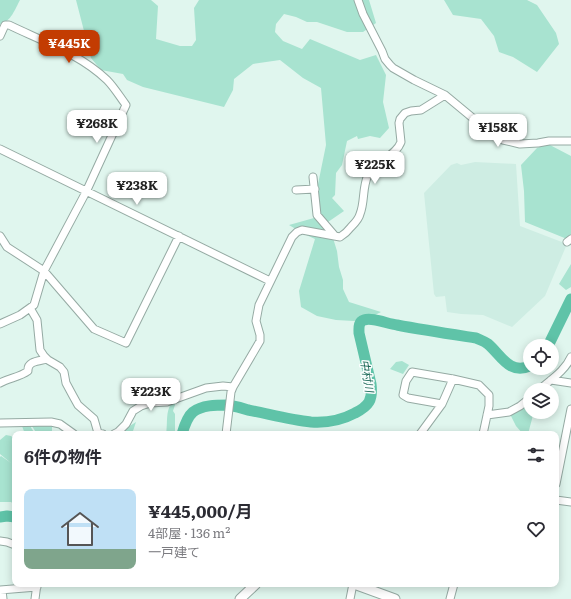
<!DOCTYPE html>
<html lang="ja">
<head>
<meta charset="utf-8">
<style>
	body { margin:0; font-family:Literata,"Noto Sans JP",serif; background:#f7f7f7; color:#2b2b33; height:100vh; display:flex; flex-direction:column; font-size:15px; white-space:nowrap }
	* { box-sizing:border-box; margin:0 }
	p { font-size:13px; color:#7c7c81 }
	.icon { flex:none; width:22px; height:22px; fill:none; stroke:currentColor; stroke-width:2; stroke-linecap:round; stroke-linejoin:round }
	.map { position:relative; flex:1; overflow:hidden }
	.drawer { position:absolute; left:12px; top:431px; width:547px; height:156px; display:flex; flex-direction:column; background:#fff; border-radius:8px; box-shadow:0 2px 10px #0003 }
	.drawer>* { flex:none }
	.tools { position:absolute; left:523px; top:339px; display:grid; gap:8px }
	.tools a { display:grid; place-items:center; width:36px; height:36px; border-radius:50%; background:#fff; box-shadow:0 2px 10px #0003; font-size:20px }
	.price { position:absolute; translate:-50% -34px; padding:0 9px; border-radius:8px; background:#fff; color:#222; font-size:13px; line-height:26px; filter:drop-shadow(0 1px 2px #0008) }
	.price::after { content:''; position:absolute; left:50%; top:24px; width:12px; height:9px; margin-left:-6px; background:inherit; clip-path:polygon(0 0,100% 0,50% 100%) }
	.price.selected { background:#c33c02; color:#fff }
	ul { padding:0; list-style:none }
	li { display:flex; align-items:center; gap:12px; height:100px; padding:0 12px }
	li span { display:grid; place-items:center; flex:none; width:112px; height:80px; border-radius:8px; color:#555 }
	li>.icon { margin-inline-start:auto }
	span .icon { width:48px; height:48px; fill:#fffc; stroke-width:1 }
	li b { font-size:17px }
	h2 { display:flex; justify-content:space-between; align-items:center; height:48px; padding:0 12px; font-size:17px }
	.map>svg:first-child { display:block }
	.built { fill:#ceede3 }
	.green { fill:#a8e3d0 }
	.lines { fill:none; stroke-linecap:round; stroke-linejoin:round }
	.river { stroke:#5fc3a8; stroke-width:11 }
	.minor-casing { stroke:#95aaa3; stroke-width:9 }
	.major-casing { stroke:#95aaa3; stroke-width:11 }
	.minor { stroke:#fff; stroke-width:7 }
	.major { stroke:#fff; stroke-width:9 }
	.labels { text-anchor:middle; stroke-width:3; stroke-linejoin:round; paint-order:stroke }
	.water-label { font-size:11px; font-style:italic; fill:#176654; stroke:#fafefd }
</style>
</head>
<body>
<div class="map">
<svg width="571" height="599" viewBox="0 0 571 599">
	<rect width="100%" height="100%" fill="#e0f6ee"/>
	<path class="built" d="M475 162 516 164 520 226 567 244 545 296 512 327 483 315 461 314 447 312 445 296 436 297 434 294 424 193 451 165 457 163 461 165Z"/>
	<path class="green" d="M0 0H20C15 9 11 22 0 24Z
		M76 0H151L158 6 156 39 180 46H192L196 40 194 8 199 0H369L376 23 363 32H347L317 22H307L296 17 284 14 276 24 275 32 283 41 302 49 310 39 360 60 376 55 386 75 383 102 389 128 380 138 370 136 358 139 357 136 347 141 342 165 336 173 335 195 332 198 344 211 328 222 337 251 339 267 343 280V289L349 302 381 312 371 317 354 321 336 320 317 316 301 307 299 291 315 239 304 234 289 225 314 218 316 194 326 145 321 88 303 78 280 60 253 64 234 79 233 90 224 107 143 87 127 80 123 74 101 70 91 58Z
		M444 0H527L537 5 556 33 559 44 537 72 513 57 499 52 494 36 481 19 453 15Z
		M548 144 571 156V243L567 239 525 222 524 191 521 165 537 148Z
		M571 264V287L566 290 559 284Z
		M402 361 409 365 403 374 390 369 396 362Z
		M530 401V412H533L532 419 528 434H523L516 426 510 414Z
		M172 402H176L173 411 175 414V434H166C168 423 165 412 172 402Z
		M136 422 132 434H123L125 429Z
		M30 423H52V434H37Z
		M29 424 35 434H25L22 426Z
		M6 435 11 436 15 439V505L11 502H0V457L1 456 11 463 0 454V440Z"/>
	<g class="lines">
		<path class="river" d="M548 346 571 299
			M182 434C184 427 187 417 193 412 202 405 216 405 228 405 234 406 242 408 248 410 269 414 290 420 311 422 326 423 342 420 355 413 369 406 373 400 371 384L359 333C359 328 358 322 364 320 372 317 388 324 397 325 423 330 450 334 476 338 480 340 484 341 488 344 501 355 509 375 530 366
			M0 517 7 516 15 517"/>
		<g class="minor-casing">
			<path id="minor" d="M358 0 363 14 382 51 385 59 390 65 393 68 414 80 445 95 492 134 503 140 520 144 538 143 549 141H571
				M0 36 5 25H9C42 41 80 54 107 80 114 87 120 97 126 105L86 192 44 271 34 305 20 315 0 324
				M0 149 270 281
				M313 177 317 215 335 236
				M296 190 315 189
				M0 236 7 247 44 271 94 329 126 343 179 236
				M567 242 571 239
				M30 308 37 320 40 350 44 356 48 360 60 367 64 372 66 383 73 396 78 405 94 419 98 433 103 434
				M551 380 571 383
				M0 383C9 378 20 377 28 371 27 361 39 361 47 359
				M539 390C550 380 565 371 571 357
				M442 404 408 398 403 395 406 381 412 372 453 379 479 385 489 395V406L483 434
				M487 415 509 412 520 406 530 398
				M0 423 51 422 60 424 74 434
				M114 434 118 432 126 424 133 411 141 406 150 403 167 402 206 388 223 386 233 387
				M226 434 231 392 233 387 260 341V335L256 321 259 305 292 237 297 232 302 230 340 237C345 234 348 231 351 227 355 223 359 219 360 214 365 202 362 188 368 175 376 161 396 156 401 142L399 123 400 119 405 113 411 111 421 110 445 95
				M420 434 442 404 453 379
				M556 484 571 409
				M556 500 571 502
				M0 541 7 542 15 545
				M0 590 37 587
				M2 590 3 599
				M35 599 37 584
				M350 599 353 584
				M450 599 454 584"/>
		</g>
		<g class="major-casing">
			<path id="major" d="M354 584 395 599
				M240 599 256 584"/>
		</g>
		<use href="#minor" class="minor"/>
		<use href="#major" class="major"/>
	</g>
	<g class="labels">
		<g class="water-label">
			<text transform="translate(367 376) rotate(81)" y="4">中村川</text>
		</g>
	</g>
</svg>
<div class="tools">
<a><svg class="icon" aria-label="locate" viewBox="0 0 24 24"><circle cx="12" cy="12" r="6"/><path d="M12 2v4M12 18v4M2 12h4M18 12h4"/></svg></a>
<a><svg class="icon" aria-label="layers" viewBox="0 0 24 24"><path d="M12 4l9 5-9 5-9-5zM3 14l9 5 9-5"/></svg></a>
</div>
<b class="price selected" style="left:69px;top:64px">¥445K</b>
<b class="price" style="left:97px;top:144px">¥268K</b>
<b class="price" style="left:498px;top:148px">¥158K</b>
<b class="price" style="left:375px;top:185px">¥225K</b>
<b class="price" style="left:137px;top:206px">¥238K</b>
<b class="price" style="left:151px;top:412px">¥223K</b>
<section class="drawer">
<h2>6件の物件<svg class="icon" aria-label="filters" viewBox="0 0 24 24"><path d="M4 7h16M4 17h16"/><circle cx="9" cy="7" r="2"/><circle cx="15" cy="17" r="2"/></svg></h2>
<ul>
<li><span style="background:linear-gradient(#bfe0f5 75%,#7fa58c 0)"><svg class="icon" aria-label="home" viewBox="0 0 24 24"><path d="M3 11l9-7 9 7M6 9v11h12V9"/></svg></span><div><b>¥445,000/月</b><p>4部屋 · 136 m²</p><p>一戸建て</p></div><svg class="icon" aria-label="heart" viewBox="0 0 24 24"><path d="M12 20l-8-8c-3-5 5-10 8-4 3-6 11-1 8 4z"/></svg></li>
</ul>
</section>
</div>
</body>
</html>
